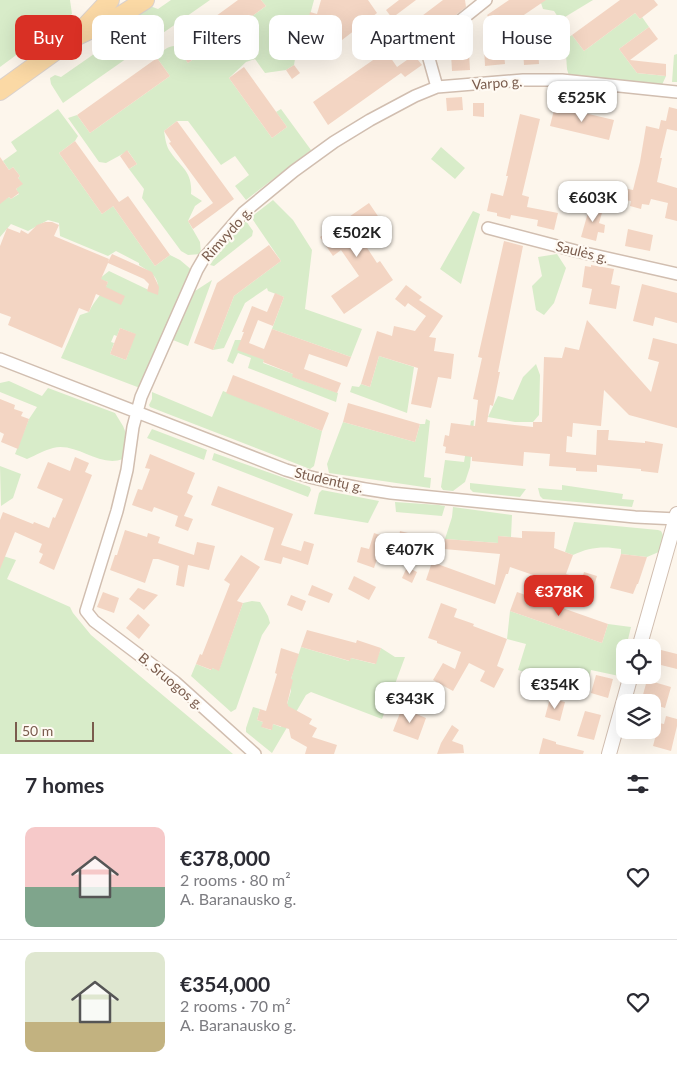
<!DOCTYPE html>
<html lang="en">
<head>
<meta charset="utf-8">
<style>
	body { margin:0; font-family:Lato,sans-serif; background:#f2f2f3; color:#2b2b33; height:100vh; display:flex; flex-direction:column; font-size:19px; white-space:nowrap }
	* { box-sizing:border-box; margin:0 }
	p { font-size:16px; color:#7c7c81 }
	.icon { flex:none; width:28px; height:28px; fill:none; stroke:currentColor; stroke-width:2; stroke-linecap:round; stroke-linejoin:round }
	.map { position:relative; height:754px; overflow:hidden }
	.sheet { display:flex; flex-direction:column; background:#fff; flex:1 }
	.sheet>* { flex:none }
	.banner { position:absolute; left:15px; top:15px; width:648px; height:45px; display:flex; gap:10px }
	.buttons { position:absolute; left:616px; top:639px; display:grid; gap:10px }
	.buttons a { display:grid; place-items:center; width:45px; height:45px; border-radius:10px; background:#fff; box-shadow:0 5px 20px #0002; font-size:25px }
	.scale { position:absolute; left:15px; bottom:12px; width:79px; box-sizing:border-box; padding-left:5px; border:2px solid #7a5c4d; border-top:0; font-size:14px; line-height:18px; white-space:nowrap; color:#7a5c4d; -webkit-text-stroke:4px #fffaf3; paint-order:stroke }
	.price { position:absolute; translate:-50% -42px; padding:0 11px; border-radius:10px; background:#fff; color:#222; font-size:16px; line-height:32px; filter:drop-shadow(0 1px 2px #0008) }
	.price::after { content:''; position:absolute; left:50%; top:30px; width:15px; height:11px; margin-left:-8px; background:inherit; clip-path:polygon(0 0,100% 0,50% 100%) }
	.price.on { background:#d93025; color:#fff }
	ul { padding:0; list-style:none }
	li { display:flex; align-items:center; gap:15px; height:125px; padding:0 25px }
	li+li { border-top:1px solid #e1e1e2 }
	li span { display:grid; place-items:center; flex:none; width:140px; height:100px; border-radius:10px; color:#555 }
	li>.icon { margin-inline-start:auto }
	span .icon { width:60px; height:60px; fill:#fffc; stroke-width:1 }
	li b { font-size:21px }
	h2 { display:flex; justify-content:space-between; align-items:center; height:60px; padding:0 25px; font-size:21px }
	.pill { padding:0 18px; border-radius:10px; background:#fff; box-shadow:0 5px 20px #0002; font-size:18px; line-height:45px }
	.pill.on { background:#d93025; color:#fff }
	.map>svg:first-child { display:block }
	.green { fill:#d8ecc9; fill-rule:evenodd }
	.building { fill:#f3d5c3 }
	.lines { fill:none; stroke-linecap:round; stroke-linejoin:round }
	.minor-casing { stroke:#d1beb0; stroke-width:14 }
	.tertiary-casing { stroke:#d1beb0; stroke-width:16 }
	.primary-casing { stroke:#dad1cd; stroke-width:20 }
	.minor { stroke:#fff; stroke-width:11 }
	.tertiary { stroke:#fff; stroke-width:14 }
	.primary { stroke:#fbd9a5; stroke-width:18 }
	.labels { text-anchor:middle; stroke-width:4.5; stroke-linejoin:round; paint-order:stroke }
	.street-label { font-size:14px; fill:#7a5c4d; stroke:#fffaf3 }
</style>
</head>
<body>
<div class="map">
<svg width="677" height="754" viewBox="0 0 677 754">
	<rect width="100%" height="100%" fill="#fdf6ec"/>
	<path class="green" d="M0 0H70L72 14 0 67Z
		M171 0H210L63 103 51 84 50 78 55 75 61 77 117 38V29L150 6 158 9Z
		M261 0H314L306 30 293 37 296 53 294 65 286 70 265 73 255 59 246 62 229 78 272 138 287 127 276 112 281 109 311 150 246 200 235 186 249 175 235 156 221 165 188 121H177L164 131C165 137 166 145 169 150 180 167 193 171 191 194L202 201 195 206 188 221 200 242 201 254 188 255 181 251 142 198 144 189 129 169 137 164 128 151 106 163 99 162 68 118 77 115 90 133 170 76 157 58C162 51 167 46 175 46L188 63 266 6Z
		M540 0H593L560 20 554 11 543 9Z
		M635 13 640 19 642 17 649 27 619 49 637 73 666 76 661 87 569 76 567 69 565 40 572 35 584 51Z
		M677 54V82H672L674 55Z
		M58 109 78 136 75 141 59 153 102 214 113 206 155 266 170 255 180 260 193 271 140 388 61 358 80 315 89 312C94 300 103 294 108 282L99 279 109 271 157 294C161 278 152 273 139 265V263L116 251 108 256 60 236 59 223 48 220 28 231 11 224 0 237V202L9 197 11 199 19 194 16 189 22 184 18 178 20 176 13 167 9 170 3 161 17 151 11 142ZM120 328 135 334 126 360 110 354 114 343 111 342 114 335 117 336Z
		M441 147 465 168 455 179 431 159Z
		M273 200 293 220 312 250 305 309 362 329 351 357 272 329 284 297 268 291 267 288 245 303 224 348 213 350 234 296 281 261 251 217Z
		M473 211 480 214 461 284 440 269Z
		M246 221 253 231 252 236 214 266 210 265 222 247Z
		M557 254 566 268 554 303 544 315 536 310 532 286 542 276 538 257Z
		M212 280 188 346 173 340 195 291Z
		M235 340H241L266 353 263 363 293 374V377L338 393 336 402 248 368 251 358 238 353 233 364 227 361Z
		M379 356 414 367 407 413 350 392 352 386 359 387 361 384 370 387Z
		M536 364 540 375 539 415 533 422H515L488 417 498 396 513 400 523 377Z
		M9 381 42 396 48 388 115 413 123 426 127 436 123 459C99 468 77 442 53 448 45 450 36 455 27 459L15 454 29 419 37 407 0 392V383Z
		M223 391 322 431 314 466 310 469 150 407 149 405 152 399V392L212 417Z
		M426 419 430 421 424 477 431 478 430 488 329 473 327 464 343 422 415 442 420 424H425Z
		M474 420 470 467 465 482 453 491 443 490 441 487 445 460 464 462 471 421Z
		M152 429 207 450 204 460 147 438Z
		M214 453 310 487 311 490 308 497 212 460Z
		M0 466 21 474 13 498 1 506Z
		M470 483 526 489 520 497 473 492 470 489Z
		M562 485 623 494 622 499 634 500 632 507 543 499 540 496 538 488 562 490Z
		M322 490 379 501 368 523 314 514 319 493Z
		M395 502 439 505 445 506 442 516 396 512Z
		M453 507 512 515 511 537 498 536V543L445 539 452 517Z
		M574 522 658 530 661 531C665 537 663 544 661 551L647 557 621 554V549C604 546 589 547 573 555L565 552Z
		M0 555 16 560 7 579 70 607 73 613 91 635 233 754H0Z
		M252 601 260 602 268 616 270 623 262 635 236 709 231 712 191 676 196 664 211 670 212 668 219 670 243 603Z
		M510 611 602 643 608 624 631 627 619 676 591 670 586 693 518 670 526 644 507 639Z
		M301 647 349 661 351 658 375 664 381 648 395 657H405L382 719 311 692 306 695 272 753 246 732V728L253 707 260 709 257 720 263 722 262 727 271 730 273 724 281 727 288 705 287 704 291 691V679L295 665Z"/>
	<path class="building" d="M238 0H261L266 6 188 63 175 46Z
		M321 0H368L377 13 342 40 306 30 310 12 317 14Z
		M399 0H416L392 18 386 10Z
		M443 0H465L466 7 421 42 416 49 402 31Z
		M509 0H546L499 32 487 15Z
		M620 0H654L658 5 640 19 635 13 584 51 572 35Z
		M649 27 658 39 630 60 666 64V76L637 73 619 49Z
		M503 44 505 64 485 66 484 46Z
		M530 46H538L539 64 524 65 523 51 530 50Z
		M386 51 397 67 414 55 422 65 405 77 401 73 328 125 313 102Z
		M469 53 470 70 452 71 451 54Z
		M157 58 170 76 90 133 77 115Z
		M294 65 300 73 292 79 286 70Z
		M244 67 287 127 272 138 229 78Z
		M462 97 463 110 447 111 446 98Z
		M473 103H484V117L473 116Z
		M555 106 614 120 609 140 550 126Z
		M669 107 677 109V131L667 129 660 158H662L657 182 677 188V221L665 218 668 203 651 199 649 205 642 204 641 209 630 206 631 201 625 200 628 189 633 190 640 162 646 126 659 129 661 120 666 121Z
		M520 114 540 119 522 195 529 197 527 207 558 213 554 230 537 226 538 220 511 215 510 219 497 216V213L487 211 491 193 503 196 508 176H506Z
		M177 121 234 199 193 229 188 221 213 203 169 143 171 142 164 131Z
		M75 141 119 202 102 214 59 153Z
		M127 150 137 164 129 169 120 156Z
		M0 157 9 170 13 167 20 176 18 178 23 184 16 189 19 193 11 199 9 197 0 204Z
		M128 196 170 255 155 266 113 206Z
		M591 202 604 206 599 223 605 225 604 233 598 232 596 241 581 237Z
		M369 203 382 222 360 237 377 263 380 261 393 280 344 314 331 296 359 276 341 250 333 256 320 237Z
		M45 222H52L59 225 54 236 109 259 108 262 112 254 152 272 159 287 158 295 147 291 149 284 144 279 108 263 101 279 108 282 106 287 125 296 121 305 96 294 89 312 79 308 62 348 8 325 11 317 0 313V246L7 228 20 233 21 230 28 234 37 225Z
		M628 229 653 235 650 251 625 246Z
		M504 241 523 246 498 372H500L493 406 490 405 487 422 533 427V422H542L544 357 562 358 565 347 579 350 587 320 651 392 659 362 648 359 653 338 677 344V428L629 415 604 390 601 426 573 423 572 437 567 436 566 452 596 455 597 430H609L608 440 645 443V441L663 444 658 473 641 471V469L597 465V472L576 471V468L549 466 550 454 524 452 523 466 472 461V457L445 453 446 447 443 446 445 435 449 436 451 423 475 426 478 400 473 399 482 358 478 357Z
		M269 245 281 261 234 296 213 350 194 343 217 283Z
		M591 265 614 269 611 284 620 286 616 309 589 304 592 289 582 287 585 266 591 267Z
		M642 284 677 293V323L655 317 653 326 633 321Z
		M406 285 422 297 419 300 443 316 429 337 436 338 434 351 454 354 451 379 438 377 431 408 411 404 418 368 379 356 370 387 361 384 377 331 392 336 394 326 415 331 426 316 408 303 405 307 395 299Z
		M275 293 284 297 273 326 258 320 249 343 264 349 272 329 351 357 347 367 309 354 304 369 341 383 337 393 292 377 293 374 263 362 264 360 237 350 244 332H242L252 306 267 312Z
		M120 328 136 334 126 360 110 354Z
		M233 375 329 413 322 431 226 393Z
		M0 399 15 405 14 409 23 412 21 416 29 419 18 449 1 442 4 434 0 432Z
		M348 403 420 424 415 442 343 422Z
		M150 454 195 473 187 493 193 496 184 516 193 519 188 531 175 526 178 516 154 507 152 512 132 505 138 489 142 490 150 469 145 468Z
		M75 457 89 463 85 472 92 475 54 570 39 563 43 554 39 552 42 544 15 532 0 569V520L3 512 33 524 34 522 49 528 53 517 55 518 63 499 37 488 48 462 70 471Z
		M218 486 293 514 281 545 301 551 304 541 314 544 308 565 283 557 281 564 264 560 274 528 211 505Z
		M125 530 147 537 148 533 160 537 158 543 194 555 197 542 215 546 209 570 188 565 184 587 176 585 179 566 158 559H153L145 583 110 570 115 555H117Z
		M400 531 416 535 414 545 398 542Z
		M522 531 555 532 554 548 573 555 566 574 582 579 584 572 597 576 591 595 582 592 580 596 564 590 565 586 510 567 508 574H506L495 604 426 580 432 562 495 585 500 554 444 549 445 539 498 543V536L522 538Z
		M374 533 386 537 384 546 404 553 403 558 379 553 374 568 357 562 361 547 369 549Z
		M621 554 647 557 638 584H637L633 594 610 588Z
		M241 555 260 567 237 601 243 603 219 671 212 668V670L196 664 200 654 202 655 230 584 224 580Z
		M407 567 417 572 412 583 402 578Z
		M354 576 376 587 369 600 348 589Z
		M312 585 333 594 329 603 308 595Z
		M138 588 158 595 144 610 129 599Z
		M103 592 119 598 114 613 97 607Z
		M517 592 608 624 602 643 510 611Z
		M291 595 306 601 302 611 287 605Z
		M441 603 457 609 454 617 474 624 473 626 507 639 497 666 504 669 494 688 480 681 485 671 469 663 453 691 433 680 443 663 455 669 461 652 437 643V641L428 638Z
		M138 614 150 625 139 639 126 628Z
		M307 630 356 643 357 640 381 648 376 664 351 658 350 661 301 647Z
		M281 648 299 654 291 679 293 680 287 704H288V706L312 719 309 724 317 728 312 737 337 745 334 754H305L307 747 291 738 289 729 273 724 272 730 261 727 263 722 257 720 260 709 266 711 277 674 275 673Z
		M657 649 677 654V669L653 663Z
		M596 675 613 679 608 698 591 693Z
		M647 680 671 687 665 708 652 704V702H641Z
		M550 698 565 702 560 721 545 717Z
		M402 708 426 718 418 740 393 731Z
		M585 711 601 715 594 740 577 736Z
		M666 716 677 719V726L671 751 653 746 659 723 664 724Z
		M452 725 459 730 452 741 463 745 464 753 437 754 441 743Z
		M543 738 556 742V744L584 751 583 754H539Z"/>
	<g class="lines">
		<g class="minor-casing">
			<path id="minor" d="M437 87 426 48 486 0
				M488 228 576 251 677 274
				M0 359 286 470C321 481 355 488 391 493L635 517 677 519
				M255 754 175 682 94 621 86 611 117 511 127 470 133 427 141 397 197 270 204 258 243 213 294 171 334 142 370 120 415 96 437 87 523 80H562L677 92"/>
		</g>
		<g class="tertiary-casing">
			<path id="tertiary" d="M639 648 677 514
				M609 754 631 675"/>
		</g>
		<g class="primary-casing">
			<path id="primary" d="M82 30 110 0
				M0 91 75 37 123 14 145 0"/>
		</g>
		<use href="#minor" class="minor"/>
		<use href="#tertiary" class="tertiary"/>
		<use href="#primary" class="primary"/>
	</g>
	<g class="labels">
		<g class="street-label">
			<text transform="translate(497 83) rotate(-4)" y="5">Varpo g.</text>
			<text transform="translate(227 234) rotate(-48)" y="5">Rimvydo g.</text>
			<text transform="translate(582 252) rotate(14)" y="5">Saulės g.</text>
			<text transform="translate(329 480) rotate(13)" y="5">Studentų g.</text>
			<text transform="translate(171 681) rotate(40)" y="5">B. Sruogos g.</text>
		</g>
	</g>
</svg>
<div class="buttons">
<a><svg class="icon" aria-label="locate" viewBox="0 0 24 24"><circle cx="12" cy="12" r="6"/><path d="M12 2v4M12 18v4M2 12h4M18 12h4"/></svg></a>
<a><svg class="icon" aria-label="layers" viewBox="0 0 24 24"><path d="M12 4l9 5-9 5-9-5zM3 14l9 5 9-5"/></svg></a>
</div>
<div class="scale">50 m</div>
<b class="price" style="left:582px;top:123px">€525K</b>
<b class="price" style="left:593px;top:223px">€603K</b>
<b class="price" style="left:357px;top:258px">€502K</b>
<b class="price" style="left:410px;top:575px">€407K</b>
<b class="price on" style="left:559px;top:617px">€378K</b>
<b class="price" style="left:555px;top:710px">€354K</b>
<b class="price" style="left:410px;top:724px">€343K</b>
<div class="banner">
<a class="pill on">Buy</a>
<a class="pill">Rent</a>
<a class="pill">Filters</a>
<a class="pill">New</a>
<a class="pill">Apartment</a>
<a class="pill">House</a>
</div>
</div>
<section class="sheet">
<h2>7 homes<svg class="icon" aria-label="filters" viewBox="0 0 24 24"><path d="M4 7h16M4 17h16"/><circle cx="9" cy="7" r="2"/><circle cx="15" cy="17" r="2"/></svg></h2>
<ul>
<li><span style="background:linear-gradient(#f6c9c9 60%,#7fa58c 0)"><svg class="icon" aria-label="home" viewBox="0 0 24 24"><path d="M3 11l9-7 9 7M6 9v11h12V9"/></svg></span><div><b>€378,000</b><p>2 rooms · 80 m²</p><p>A. Baranausko g.</p></div><svg class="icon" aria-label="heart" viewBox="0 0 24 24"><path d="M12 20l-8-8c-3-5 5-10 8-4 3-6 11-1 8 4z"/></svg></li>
<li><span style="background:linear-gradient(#dfe7d0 70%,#c2b280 0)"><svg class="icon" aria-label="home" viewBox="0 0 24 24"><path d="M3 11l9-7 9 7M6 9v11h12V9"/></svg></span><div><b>€354,000</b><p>2 rooms · 70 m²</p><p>A. Baranausko g.</p></div><svg class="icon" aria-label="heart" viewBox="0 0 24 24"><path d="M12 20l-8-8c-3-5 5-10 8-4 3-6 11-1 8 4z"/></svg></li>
</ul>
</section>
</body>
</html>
